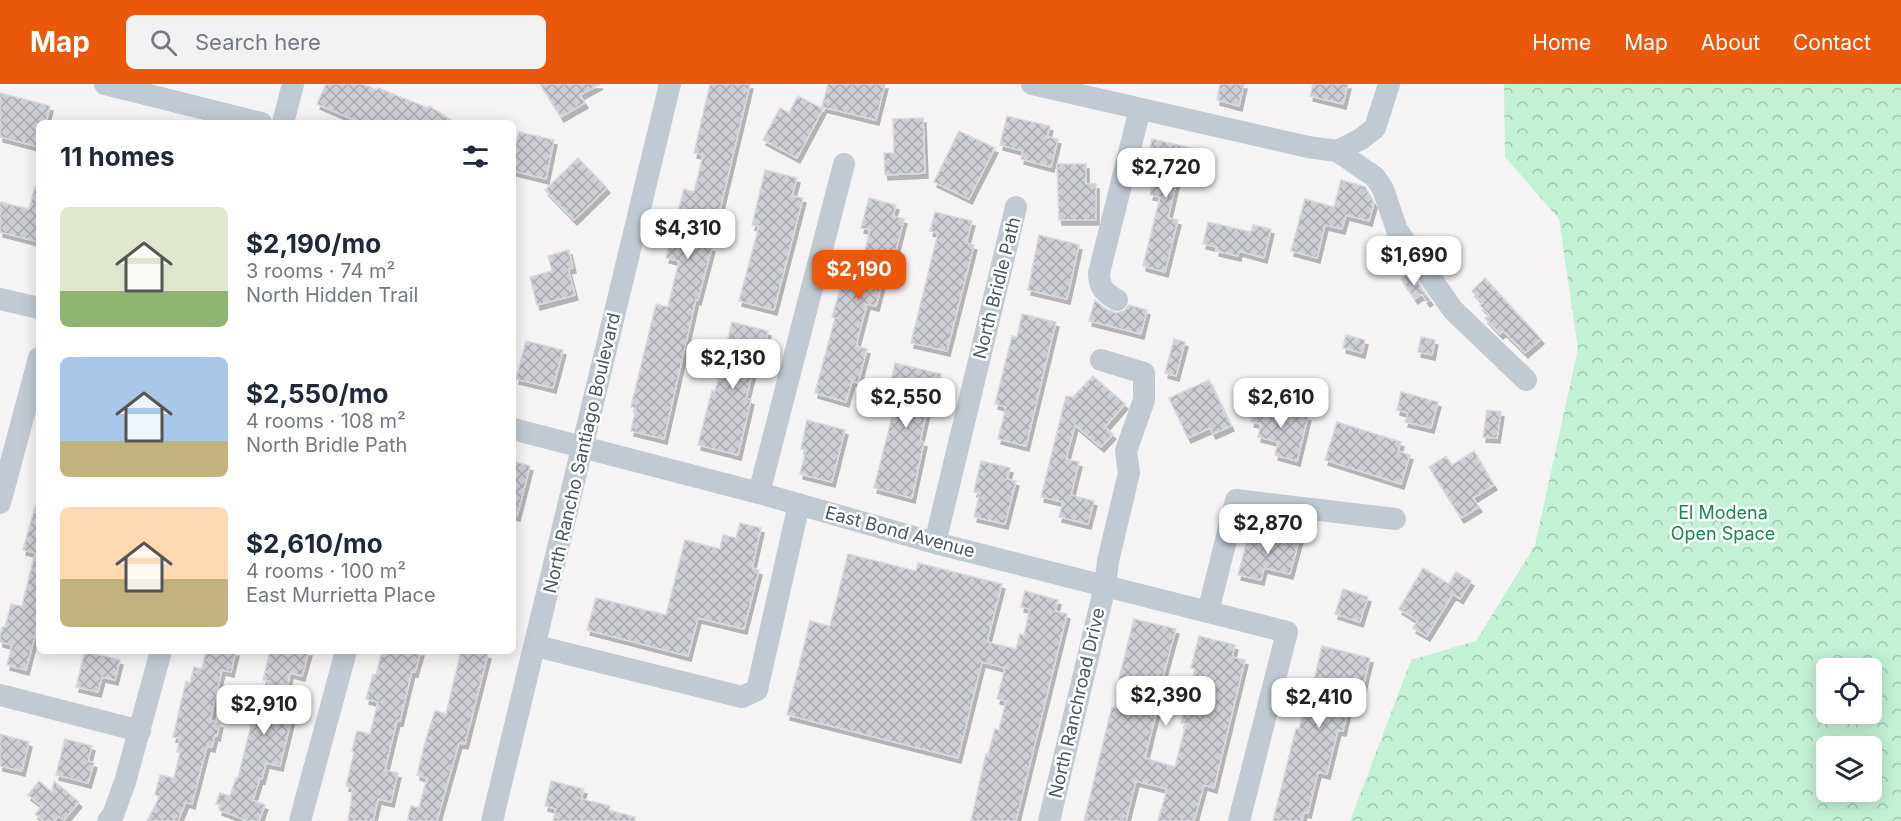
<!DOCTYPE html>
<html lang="en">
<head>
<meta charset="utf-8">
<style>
	body { margin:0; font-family:Inter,sans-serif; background:#f2f2f3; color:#1f2937; height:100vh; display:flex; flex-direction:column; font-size:22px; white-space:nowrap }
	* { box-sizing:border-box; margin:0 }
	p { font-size:20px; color:#747a83 }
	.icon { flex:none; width:33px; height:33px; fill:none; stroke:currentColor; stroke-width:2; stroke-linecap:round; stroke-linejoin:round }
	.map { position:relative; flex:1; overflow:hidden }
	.sheet { position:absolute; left:36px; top:36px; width:480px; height:534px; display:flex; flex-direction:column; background:#fff; border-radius:9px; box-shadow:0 3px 15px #0003 }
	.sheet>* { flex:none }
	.fabs { position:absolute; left:1816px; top:574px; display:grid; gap:12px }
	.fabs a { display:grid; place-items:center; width:66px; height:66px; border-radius:9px; background:#fff; box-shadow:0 3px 15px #0003; font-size:30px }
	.price { position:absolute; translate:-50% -51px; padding:0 14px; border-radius:12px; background:#fff; color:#222; font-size:20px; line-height:39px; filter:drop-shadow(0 2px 3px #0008) }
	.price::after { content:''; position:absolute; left:50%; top:36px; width:18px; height:14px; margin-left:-9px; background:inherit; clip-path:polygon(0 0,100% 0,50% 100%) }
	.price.active { background:#ea580c; color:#fff }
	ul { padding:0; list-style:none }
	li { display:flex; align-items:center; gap:18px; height:150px; padding:0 24px }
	li span { display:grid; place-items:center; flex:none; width:168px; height:120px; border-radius:9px; color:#555 }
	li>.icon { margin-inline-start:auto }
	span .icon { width:72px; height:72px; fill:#fffc; stroke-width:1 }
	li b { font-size:26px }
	h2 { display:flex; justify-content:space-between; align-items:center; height:72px; padding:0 24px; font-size:26px }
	header { display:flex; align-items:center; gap:36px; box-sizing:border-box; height:84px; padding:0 30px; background:#ea580c; color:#fff }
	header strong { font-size:28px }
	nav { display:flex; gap:33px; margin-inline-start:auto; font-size:21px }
	.search { width:420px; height:54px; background:#f2f2f3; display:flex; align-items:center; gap:15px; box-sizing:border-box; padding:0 21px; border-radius:9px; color:#747a83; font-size:22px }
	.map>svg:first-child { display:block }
	.park { fill:url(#park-crowns); fill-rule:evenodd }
	.building { fill:url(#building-cross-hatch); stroke:#d7d9de; stroke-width:1.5; filter:url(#shadow) }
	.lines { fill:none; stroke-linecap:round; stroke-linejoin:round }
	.minor { stroke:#c1cad2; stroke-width:22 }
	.labels { text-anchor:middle; stroke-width:5; stroke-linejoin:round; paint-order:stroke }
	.street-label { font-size:18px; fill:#4a5661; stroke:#fff }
	.park-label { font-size:18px; fill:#17864f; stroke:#fff }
</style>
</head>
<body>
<header>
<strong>Map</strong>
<div class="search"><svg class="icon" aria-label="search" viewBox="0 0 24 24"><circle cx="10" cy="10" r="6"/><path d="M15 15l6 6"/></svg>Search here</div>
<nav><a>Home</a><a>Map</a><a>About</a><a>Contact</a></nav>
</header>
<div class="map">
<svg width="1901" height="737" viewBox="0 0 1901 737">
	<defs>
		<pattern id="park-crowns" width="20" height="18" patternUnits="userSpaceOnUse" patternTransform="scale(1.5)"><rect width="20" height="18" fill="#c3f1d5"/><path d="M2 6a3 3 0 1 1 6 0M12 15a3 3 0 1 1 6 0" fill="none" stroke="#a0c6b0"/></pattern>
		<pattern id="building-cross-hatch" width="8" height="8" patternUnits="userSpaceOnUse" patternTransform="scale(1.5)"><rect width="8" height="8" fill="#cdcfd5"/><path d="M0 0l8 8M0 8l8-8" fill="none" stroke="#a8abb0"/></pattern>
		<filter id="shadow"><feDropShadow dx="3" dy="5" stdDeviation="0" flood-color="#0004"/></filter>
	</defs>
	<rect width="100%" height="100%" fill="#f5f3f3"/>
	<path class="park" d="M1504 0H1901V737H1350L1411 576 1476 557 1535 461 1578 265 1559 135 1505 73ZM1827 585H1872V630H1827ZM1827 663H1872V708H1827Z"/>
	<path class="building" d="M326 0H363L377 6 378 4 428 24 429 22 456 39H361L317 20Z
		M540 0H600L580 11 585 19 561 33Z
		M710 0H750L718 134 708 131 701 160 712 163 698 216 696 215 664 355 631 347 636 324 631 323 656 220 668 223 679 177 666 174 684 105 694 108 703 71 694 69Z
		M828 0H885L876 36 822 23Z
		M1220 0H1244L1239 22 1217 16Z
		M1313 0H1348L1343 20 1310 12Z
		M0 9 50 22 46 39H39V63L0 53Z
		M798 12 823 25 797 74 763 56 780 24 789 29Z
		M1007 32 1050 42 1047 53 1058 55 1051 83 1021 75 1023 67 1000 61Z
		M923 34 925 89 885 91 884 69H894L893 35Z
		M959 47 995 64 969 115 934 98Z
		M519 48 554 56 546 95 513 87V71Z
		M1152 55 1196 65 1190 89 1179 86 1168 134 1178 136 1165 188 1143 182 1160 113 1150 111 1159 72 1149 70Z
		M578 74 607 104 574 136 545 106Z
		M1057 80H1086V100H1096V136H1059Z
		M765 86 797 94 792 112 803 114 774 226 739 217 759 142 752 141Z
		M1341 96 1365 103 1374 119 1369 137 1346 131 1342 145 1325 141 1317 174 1291 167 1305 115 1334 123Z
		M35 103 39 104V158L0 148V118L29 125Z
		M869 114 896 121 893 132 904 135 893 178 888 177 876 222 867 220 856 262 867 265 858 299 852 297 846 318 815 309 835 234 832 233 848 178 861 182 870 146 861 144Z
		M935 128 972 137 966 159 974 161 947 267 911 259 938 149 930 147Z
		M1208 138 1251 148 1253 141 1271 145 1264 174 1239 167 1238 172 1216 167 1217 163 1203 160Z
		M1039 151 1079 161 1067 215 1028 206Z
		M569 166 573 184 568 185 575 211 537 221 530 193 552 187 548 172Z
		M1410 188 1430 216 1427 218 1422 210 1415 215 1401 195Z
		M1485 194 1541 255 1525 269 1503 247 1500 250 1485 234 1489 231 1480 221 1483 219 1472 207Z
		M1095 216 1106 225 1116 229 1124 227 1129 221 1147 226 1141 250 1089 237Z
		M1022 230 1056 238 1026 362 998 355 1006 323 995 320 1012 252 1017 253Z
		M732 238 768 247 761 277 756 276 746 314 751 316 738 371 698 361 712 306 715 307Z
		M1346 251 1365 256 1362 269 1343 264Z
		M1421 253 1435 256 1432 271 1418 268Z
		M1174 255 1185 258 1176 292 1165 289Z
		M526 257 563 266 553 304 516 295Z
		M895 279 941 290 934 319 929 318 920 357 924 358 912 414 874 404 898 309 889 307Z
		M1093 292 1125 320 1105 343 1113 350 1101 363 1075 341 1066 375 1079 378 1071 411 1094 417 1088 440 1059 433 1063 418 1041 413 1066 312 1073 313Z
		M1209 296 1231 342 1213 350 1210 344 1188 354 1169 314Z
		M1401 308 1438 318 1431 344 1405 338 1408 329 1397 326Z
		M1256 319 1308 332 1297 377 1275 371 1278 358 1258 353 1261 340 1251 338Z
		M1487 326 1501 328 1497 354 1483 353Z
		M807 336 845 346 832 398 800 390 806 366 801 365Z
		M1337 338 1401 358 1398 367 1410 371 1401 400 1325 376Z
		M1474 367 1494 401 1473 414 1479 423 1461 434 1429 383 1446 372 1452 381Z
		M513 377 530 382 517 432 513 431Z
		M981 377 1010 384 1007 395 1016 397 1005 440 974 433 980 409 974 408Z
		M35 423 39 424V470L23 466Z
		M740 439 761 444 752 484 759 486 744 545 698 534 688 572 587 546 596 514 666 531 685 456 720 465 723 451 736 454Z
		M1279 448 1300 453 1290 490 1264 484 1261 496 1238 491 1249 449 1277 456Z
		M35 470 39 471V545L37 544 26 586 7 581 12 561 0 558V552L2 543H5L11 520 22 522Z
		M848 470 916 487 918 479 1002 500 987 558 1016 565 1020 550 1024 551 1030 525 1021 523 1025 507 1058 516 1055 527 1067 530 1016 737H971L986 670 988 671 995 645 999 646 1006 617 997 615 1005 584 982 578 958 674 787 631 810 537 830 542Z
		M1423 484 1449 500 1456 488 1471 497 1460 515 1453 510 1427 552 1413 544 1418 537 1399 525Z
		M1343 505 1368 513 1360 538 1335 530Z
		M1134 535 1176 545 1155 621 1158 622 1145 674 1175 683 1186 640 1181 639 1195 585 1191 584 1199 552 1235 561 1232 573 1245 576 1214 704 1204 701 1194 737H1158L1167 705 1136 697 1126 737H1084L1112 623 1123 626 1130 598 1119 595Z
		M1322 562 1370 574 1362 607 1353 605 1343 647 1338 646 1327 690 1318 688 1308 729 1304 728 1302 737H1273L1296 644 1299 645 1310 600 1313 601Z
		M85 567 120 576 115 596 102 593 98 608 76 603Z
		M206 567H236L231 588 222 586 210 637 220 639 217 652 215 651 212 663 207 662 192 720 186 718 178 737H147L160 712 155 711 160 691 174 694 180 668H177L180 654 173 653 186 597 190 599 194 583 202 585Z
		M270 567H309L302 592 290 589 283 625 290 627 288 632 292 633 280 682 266 679 262 695 260 694 253 716 265 721 259 737H248L219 726 221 721 216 720 220 709 230 712 236 694H238L251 641H249L254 619 263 622 269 597 263 596Z
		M382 567H421L415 588 412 587 400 637 397 636 385 686 398 689 391 718 378 715 373 737H348L353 704 346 702 354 668 352 667 357 647 370 650 378 618 366 615 373 590 376 591Z
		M461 567H476L488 570 465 660 459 659 437 737H407L411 722 419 724 427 694 417 691 426 655 435 627 446 630Z
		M0 650 29 658 22 687 0 682Z
		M65 655 92 662 88 677 94 679 88 699 56 691Z
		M39 697 52 708 54 697 79 718 64 736 59 732 54 737H44L35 730 42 722 28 711Z
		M551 697 584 705 581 715 610 722 609 726 635 733V737H553L556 725 545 722Z"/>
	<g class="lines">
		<path class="minor" d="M105 0 261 39
			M1032 0 1308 63 1337 67 1375 93 1383 105 1397 146 1453 226 1526 296
			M283 39 293 0
			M1337 67 1361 55 1375 44 1389 0
			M0 215 39 224
			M1117 216C1105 209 1099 204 1099 189L1140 25
			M513 345 759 409 935 459 1287 548 1239 737
			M759 409 844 80
			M0 419 39 274
			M935 459 1016 123
			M1208 528 1236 416 1395 435
			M536 562 742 613 757 606 799 420
			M0 611 140 647
			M108 737 113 731 125 698 161 567
			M300 737 346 567
			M492 737C553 492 610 246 670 0
			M1049 737 1105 502 1108 477 1129 389 1126 367 1144 316V289L1101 276"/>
	</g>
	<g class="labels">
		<g class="street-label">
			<text transform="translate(997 204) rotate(-76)" y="6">North Bridle Path</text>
			<text transform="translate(582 369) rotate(-77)" y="6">North Rancho Santiago Boulevard</text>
			<text transform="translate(900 448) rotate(15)" y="6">East Bond Avenue</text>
			<text transform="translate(1077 619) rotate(-77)" y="6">North Ranchroad Drive</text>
		</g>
		<g class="park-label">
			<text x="1723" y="435">El Modena<tspan x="1723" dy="21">Open Space</tspan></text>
		</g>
	</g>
</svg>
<div class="fabs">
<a><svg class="icon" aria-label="locate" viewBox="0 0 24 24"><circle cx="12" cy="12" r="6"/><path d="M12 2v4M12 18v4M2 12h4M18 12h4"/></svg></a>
<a><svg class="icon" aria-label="layers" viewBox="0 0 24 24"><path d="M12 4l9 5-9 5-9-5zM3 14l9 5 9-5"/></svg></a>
</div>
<b class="price" style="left:1166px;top:115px">$2,720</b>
<b class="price" style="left:688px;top:176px">$4,310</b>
<b class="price" style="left:1414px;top:203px">$1,690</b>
<b class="price active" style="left:859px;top:217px">$2,190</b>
<b class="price" style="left:733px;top:306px">$2,130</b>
<b class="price" style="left:906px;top:345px">$2,550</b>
<b class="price" style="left:1281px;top:345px">$2,610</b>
<b class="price" style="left:1268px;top:471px">$2,870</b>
<b class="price" style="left:1166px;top:643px">$2,390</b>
<b class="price" style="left:1319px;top:645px">$2,410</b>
<b class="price" style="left:264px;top:652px">$2,910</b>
<section class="sheet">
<h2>11 homes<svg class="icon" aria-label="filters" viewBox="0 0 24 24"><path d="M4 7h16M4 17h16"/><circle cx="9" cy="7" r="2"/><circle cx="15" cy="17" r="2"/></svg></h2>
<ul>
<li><span style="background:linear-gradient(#dfe7d0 70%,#8fb573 0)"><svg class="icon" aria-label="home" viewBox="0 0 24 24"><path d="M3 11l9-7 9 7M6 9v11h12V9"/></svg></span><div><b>$2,190/mo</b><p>3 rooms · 74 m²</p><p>North Hidden Trail</p></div></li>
<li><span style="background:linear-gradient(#a9c7e8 70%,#c2b280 0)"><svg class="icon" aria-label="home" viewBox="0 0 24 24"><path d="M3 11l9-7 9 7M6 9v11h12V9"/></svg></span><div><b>$2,550/mo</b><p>4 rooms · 108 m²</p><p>North Bridle Path</p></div></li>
<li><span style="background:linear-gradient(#ffd9b3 60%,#c2b280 0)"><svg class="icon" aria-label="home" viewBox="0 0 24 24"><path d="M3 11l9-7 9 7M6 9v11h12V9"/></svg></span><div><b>$2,610/mo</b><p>4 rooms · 100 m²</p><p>East Murrietta Place</p></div></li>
</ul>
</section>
</div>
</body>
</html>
